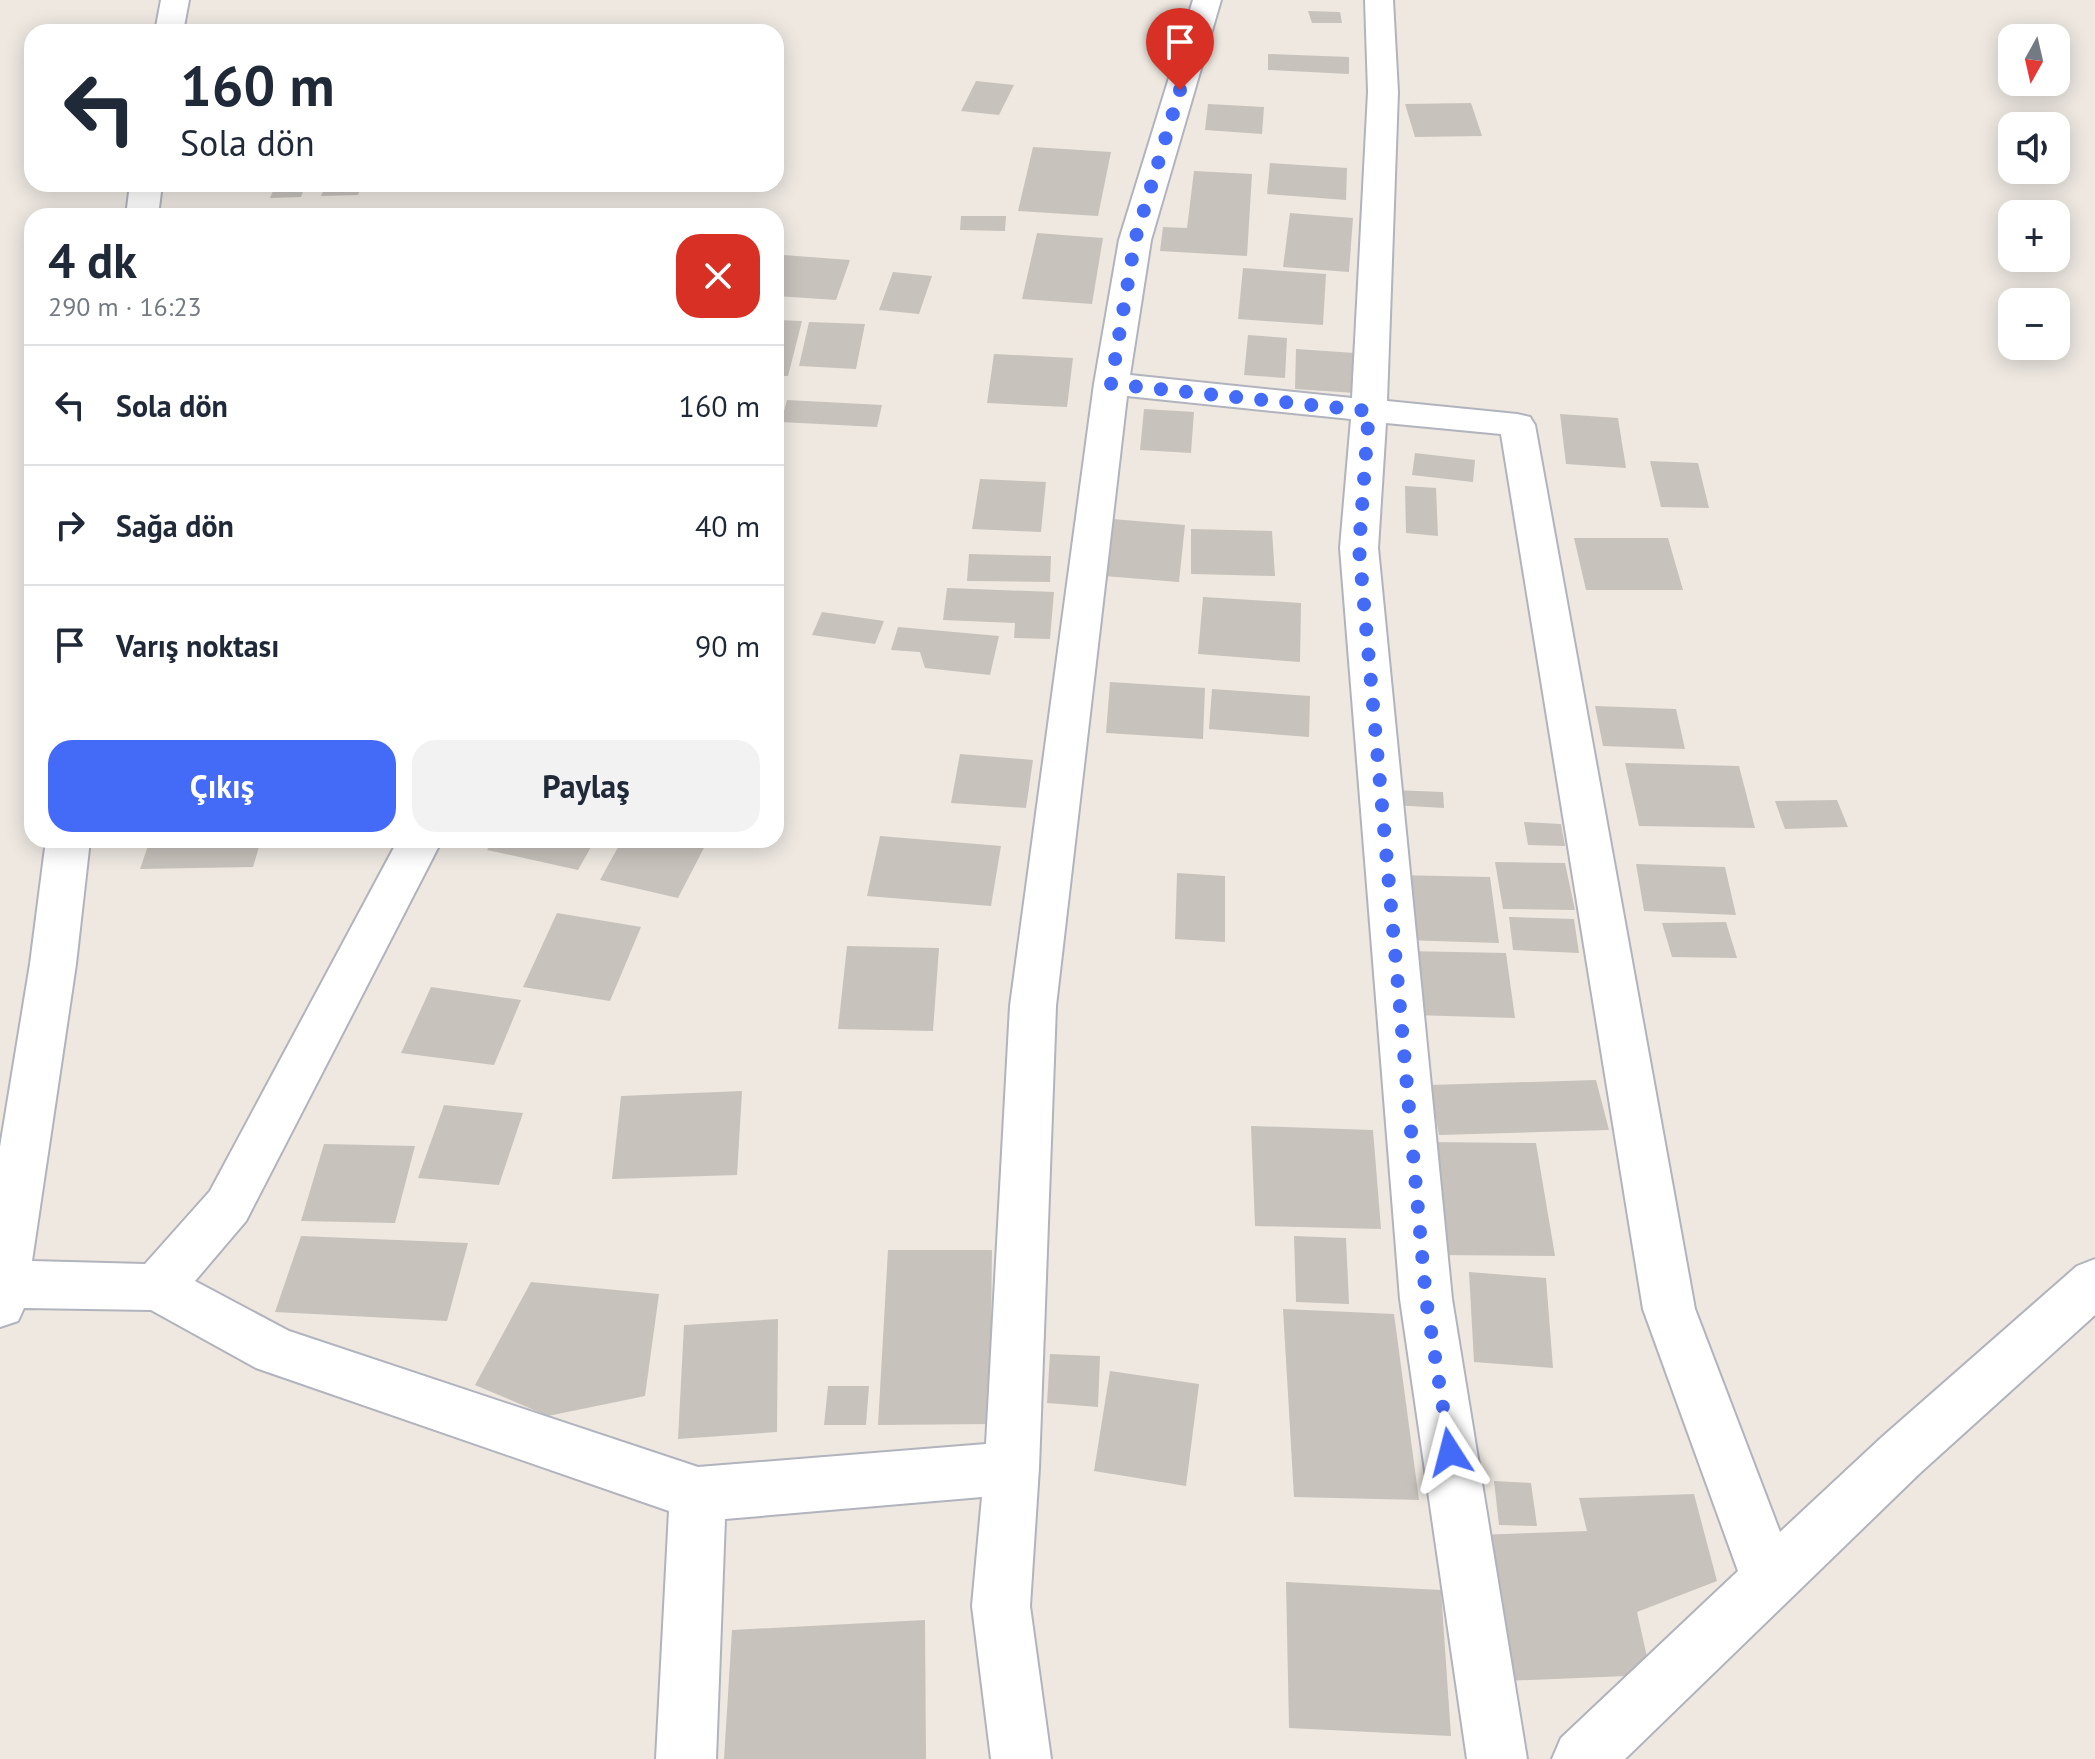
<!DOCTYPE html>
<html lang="tr">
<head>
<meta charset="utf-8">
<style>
	body { margin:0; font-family:"PT Sans",sans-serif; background:#f2f2f3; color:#1f2937; height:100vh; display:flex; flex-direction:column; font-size:30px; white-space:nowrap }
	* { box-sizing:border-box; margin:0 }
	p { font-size:26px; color:#747a83 }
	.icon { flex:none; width:44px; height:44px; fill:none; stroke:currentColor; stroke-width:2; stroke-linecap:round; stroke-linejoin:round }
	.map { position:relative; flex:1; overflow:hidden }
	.sheet { position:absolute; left:24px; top:208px; width:760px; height:640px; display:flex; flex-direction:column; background:#fff; border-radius:24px; box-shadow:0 4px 20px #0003 }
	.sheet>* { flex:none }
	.banner { position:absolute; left:24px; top:24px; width:760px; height:168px; border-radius:24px; box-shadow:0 4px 20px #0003; background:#fff; color:#1f2937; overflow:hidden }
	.needle { width:52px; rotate:188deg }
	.controls { position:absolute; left:1998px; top:24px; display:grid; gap:16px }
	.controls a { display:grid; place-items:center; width:72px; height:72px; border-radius:16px; background:#fff; box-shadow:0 4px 20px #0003; font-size:40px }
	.pin { position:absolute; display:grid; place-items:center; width:68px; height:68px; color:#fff; margin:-82px -34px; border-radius:50% 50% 50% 0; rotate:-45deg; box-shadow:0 0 8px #0007 }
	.pin .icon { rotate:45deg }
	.me { position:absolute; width:88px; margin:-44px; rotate:351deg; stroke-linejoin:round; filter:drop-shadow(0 0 6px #0008) }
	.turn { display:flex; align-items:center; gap:28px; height:168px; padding:0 24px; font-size:36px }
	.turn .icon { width:104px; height:104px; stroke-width:2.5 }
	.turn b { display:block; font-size:56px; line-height:68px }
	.round { display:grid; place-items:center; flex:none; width:84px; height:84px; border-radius:24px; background:#f2f2f3 }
	.headline { display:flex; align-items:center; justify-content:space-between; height:136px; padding:0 24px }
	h1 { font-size:48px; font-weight:800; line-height:60px }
	.cta { display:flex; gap:16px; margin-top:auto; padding:16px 24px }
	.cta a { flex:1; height:92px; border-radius:24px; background:#446af8; color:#fff; font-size:32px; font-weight:800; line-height:92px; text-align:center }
	.cta a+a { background:#f2f2f3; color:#1f2937 }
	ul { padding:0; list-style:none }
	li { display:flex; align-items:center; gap:24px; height:120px; padding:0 24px; border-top:2px solid #e0e1e3 }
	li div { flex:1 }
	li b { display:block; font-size:30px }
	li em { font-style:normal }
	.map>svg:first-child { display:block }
</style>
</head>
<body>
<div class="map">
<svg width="2095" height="1759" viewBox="0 0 2095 1759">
	<rect width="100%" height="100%" fill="#eee8e1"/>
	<g fill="#c7c2bc">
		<path d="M 1308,11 L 1340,12 L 1342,23 L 1312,23 Z"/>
		<path d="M 1268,54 L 1349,57 L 1349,74 L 1268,70 Z"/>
		<path d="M 976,81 L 1014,85 L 999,115 L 961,111 Z"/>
		<path d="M 1471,103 L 1482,136 L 1415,137 L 1405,104 Z"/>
		<path d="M 1208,104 L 1264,107 L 1262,134 L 1205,130 Z"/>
		<path d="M 1033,147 L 1111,152 L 1098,216 L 1018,211 Z"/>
		<path d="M 1270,163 L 1347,168 L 1346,200 L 1267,194 Z"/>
		<path d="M 1194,171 L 1252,174 L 1247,256 L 1160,251 L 1163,227 L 1187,228 Z"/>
		<path d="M 276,184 L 306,184 L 301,197 L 270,198 Z"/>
		<path d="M 326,184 L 362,184 L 358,195 L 321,196 Z"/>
		<path d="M 375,184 L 409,184 L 407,190 L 373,191 Z"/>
		<path d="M 419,184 L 453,184 L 451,189 L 417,189 Z"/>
		<path d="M 1290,213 L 1353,218 L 1349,272 L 1283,267 Z"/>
		<path d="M 961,216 L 1006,216 L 1005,231 L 960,230 Z"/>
		<path d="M 1037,233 L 1103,238 L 1092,304 L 1022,299 Z"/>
		<path d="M 783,255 L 850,260 L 836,300 L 776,296 L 776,271 Z"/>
		<path d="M 1243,268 L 1326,274 L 1323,325 L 1238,319 Z"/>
		<path d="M 893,272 L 932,276 L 919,314 L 879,310 Z"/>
		<path d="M 776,320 L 802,321 L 788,376 L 776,376 Z"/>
		<path d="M 809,322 L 865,324 L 856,369 L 799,366 Z"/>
		<path d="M 1248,335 L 1287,338 L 1285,378 L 1244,375 Z"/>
		<path d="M 1296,349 L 1355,353 L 1355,393 L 1295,389 Z"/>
		<path d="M 994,354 L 1073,358 L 1067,407 L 987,403 Z"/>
		<path d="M 787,400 L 882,405 L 877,427 L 781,422 Z"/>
		<path d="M 1144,409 L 1194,412 L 1191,453 L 1140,450 Z"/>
		<path d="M 1560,414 L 1618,418 L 1626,468 L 1566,464 Z"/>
		<path d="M 1415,453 L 1475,460 L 1473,482 L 1412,475 Z"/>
		<path d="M 1650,461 L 1698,463 L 1709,508 L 1661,507 Z"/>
		<path d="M 980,479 L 1046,482 L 1041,532 L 972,529 Z"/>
		<path d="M 1405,486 L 1436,488 L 1438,536 L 1406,533 Z"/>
		<path d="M 1112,519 L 1185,525 L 1179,582 L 1104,576 Z"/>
		<path d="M 1191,529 L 1272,531 L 1275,576 L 1191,574 Z"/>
		<path d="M 1574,538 L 1668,538 L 1683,590 L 1586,590 Z"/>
		<path d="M 969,554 L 1051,556 L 1050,582 L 967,581 Z"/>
		<path d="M 947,588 L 1054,592 L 1050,639 L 1014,638 L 1015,623 L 943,620 Z"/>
		<path d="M 1203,597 L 1301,603 L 1300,662 L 1198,654 Z"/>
		<path d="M 822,612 L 884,621 L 875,644 L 812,635 Z"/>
		<path d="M 898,627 L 999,636 L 990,675 L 925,668 L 920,652 L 891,650 Z"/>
		<path d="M 1110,682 L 1205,688 L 1203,739 L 1106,733 Z"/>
		<path d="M 1212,689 L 1310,696 L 1309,737 L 1209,729 Z"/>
		<path d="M 1595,706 L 1676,709 L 1685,749 L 1603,746 Z"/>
		<path d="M 960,754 L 1033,760 L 1026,808 L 951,803 Z"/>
		<path d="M 1625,763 L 1739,766 L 1755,828 L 1639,826 Z"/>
		<path d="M 1392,790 L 1443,792 L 1444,808 L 1392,805 Z"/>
		<path d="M 1837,800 L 1848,827 L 1785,829 L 1775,801 Z"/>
		<path d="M 1524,822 L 1561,824 L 1565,846 L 1528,845 Z"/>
		<path d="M 880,836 L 1001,846 L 991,906 L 867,896 Z"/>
		<path d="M 150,840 L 261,840 L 253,867 L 140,869 Z"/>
		<path d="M 494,840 L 595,840 L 578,870 L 487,850 Z"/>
		<path d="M 622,840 L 708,840 L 678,898 L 600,880 Z"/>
		<path d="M 1495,862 L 1565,863 L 1575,910 L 1503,909 Z"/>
		<path d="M 1636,864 L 1725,867 L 1736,915 L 1644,911 Z"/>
		<path d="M 1177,873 L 1225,876 L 1225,942 L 1175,939 Z"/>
		<path d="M 1396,875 L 1490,877 L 1499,943 L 1402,940 Z"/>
		<path d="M 557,913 L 641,927 L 610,1001 L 523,987 Z"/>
		<path d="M 1509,917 L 1574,919 L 1579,953 L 1513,950 Z"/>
		<path d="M 1726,922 L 1737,958 L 1672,957 L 1662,923 Z"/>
		<path d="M 847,946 L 939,948 L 933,1031 L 838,1029 Z"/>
		<path d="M 1405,951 L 1506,953 L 1515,1018 L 1412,1015 Z"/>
		<path d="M 431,987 L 521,1000 L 494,1065 L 401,1053 Z"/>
		<path d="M 1596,1080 L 1609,1130 L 1439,1135 L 1430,1085 Z"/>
		<path d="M 742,1091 L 737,1175 L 612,1179 L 621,1096 Z"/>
		<path d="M 444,1105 L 523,1113 L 499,1185 L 418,1178 Z"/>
		<path d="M 1251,1126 L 1373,1130 L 1381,1229 L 1255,1226 Z"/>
		<path d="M 1426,1142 L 1536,1143 L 1555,1256 L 1441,1255 Z"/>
		<path d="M 324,1144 L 415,1146 L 395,1223 L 301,1221 Z"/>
		<path d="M 301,1236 L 468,1243 L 447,1321 L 275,1312 Z"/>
		<path d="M 1294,1236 L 1346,1238 L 1349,1304 L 1296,1302 Z"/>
		<path d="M 888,1250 L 992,1250 L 990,1424 L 878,1425 Z"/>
		<path d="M 1469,1272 L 1546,1278 L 1553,1368 L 1474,1362 Z"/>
		<path d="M 531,1282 L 659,1294 L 645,1396 L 548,1416 L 475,1385 Z"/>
		<path d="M 1283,1309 L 1394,1314 L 1419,1500 L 1294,1497 Z"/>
		<path d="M 778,1319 L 777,1432 L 678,1439 L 684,1325 Z"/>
		<path d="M 1050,1354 L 1100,1356 L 1098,1407 L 1047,1403 Z"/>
		<path d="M 1110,1371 L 1199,1384 L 1186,1486 L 1094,1471 Z"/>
		<path d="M 828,1386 L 869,1386 L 866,1425 L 824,1425 Z"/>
		<path d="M 1494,1481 L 1531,1483 L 1537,1526 L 1499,1525 Z"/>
		<path d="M 1694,1494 L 1717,1581 L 1637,1612 L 1651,1675 L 1503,1681 L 1476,1535 L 1587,1531 L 1579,1498 Z"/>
		<path d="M 1286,1582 L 1441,1590 L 1451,1736 L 1289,1728 Z"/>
		<path d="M 925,1620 L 926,1759 L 724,1759 L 732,1630 Z"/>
	</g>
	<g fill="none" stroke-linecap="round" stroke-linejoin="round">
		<defs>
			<g id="minor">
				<path d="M 161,0 L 189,0 L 183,32 L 155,32 Z"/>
				<path d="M 1193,0 L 1221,0 L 1151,240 L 1130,375 L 1352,398 L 1368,92 L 1365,0 L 1393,0 L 1398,92 L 1387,401 L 1517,414 L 1530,417 L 1535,425 L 1695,1309 L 1780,1532 L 1882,1437 L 2077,1266 L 2095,1259 L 2095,1315 L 1920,1473 L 1625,1759 L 1552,1759 L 1561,1738 L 1738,1571 L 1643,1309 L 1501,434 L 1386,423 L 1378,548 L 1452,1299 L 1527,1759 L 1467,1759 L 1400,1299 L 1340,548 L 1351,419 L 1127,396 L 1056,1006 L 1039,1468 L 1030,1606 L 1051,1759 L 991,1759 L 972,1606 L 982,1497 L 725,1519 L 716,1759 L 656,1759 L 669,1511 L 256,1368 L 151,1310 L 24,1308 L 18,1321 L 0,1327 L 0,1147 L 30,964 L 46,840 L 90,840 L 76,964 L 32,1261 L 145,1264 L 210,1191 L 398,840 L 442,840 L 246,1221 L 195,1281 L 289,1331 L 698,1467 L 986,1444 L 1010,1006 L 1094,384 L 1119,240 Z"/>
				<path d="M 130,184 L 162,184 L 158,216 L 126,216 Z"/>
			</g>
		</defs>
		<use href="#minor" stroke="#b1b3bd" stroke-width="4"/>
		<use href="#minor" fill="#fff" fill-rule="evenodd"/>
	</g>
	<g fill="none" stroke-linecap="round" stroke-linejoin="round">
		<path stroke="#446af8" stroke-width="14" stroke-dasharray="0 25.2" d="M 1180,90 L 1135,240 L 1111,384 L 1369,411 L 1359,548 L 1426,1299 L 1450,1452"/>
	</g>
</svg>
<div class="controls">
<a><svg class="needle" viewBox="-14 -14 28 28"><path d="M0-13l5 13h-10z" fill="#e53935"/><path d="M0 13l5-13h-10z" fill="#747a83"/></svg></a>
<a><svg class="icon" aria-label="sound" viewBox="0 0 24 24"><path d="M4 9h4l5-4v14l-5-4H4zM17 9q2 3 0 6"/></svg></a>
<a>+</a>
<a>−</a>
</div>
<div class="pin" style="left:1180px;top:90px;background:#d93025"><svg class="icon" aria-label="arrive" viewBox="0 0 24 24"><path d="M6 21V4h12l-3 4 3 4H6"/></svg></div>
<svg class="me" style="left:1450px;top:1452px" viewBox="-20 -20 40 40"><path d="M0-17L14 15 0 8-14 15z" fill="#446af8" stroke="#fff" stroke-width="4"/></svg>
<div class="banner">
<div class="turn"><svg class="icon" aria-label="left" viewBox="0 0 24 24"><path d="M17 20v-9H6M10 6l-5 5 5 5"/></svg><div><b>160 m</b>Sola dön</div></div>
</div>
<section class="sheet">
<div class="headline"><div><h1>4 dk</h1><p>290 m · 16:23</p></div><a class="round" style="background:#d93025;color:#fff"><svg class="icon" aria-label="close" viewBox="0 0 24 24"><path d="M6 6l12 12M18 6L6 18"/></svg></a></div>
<ul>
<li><svg class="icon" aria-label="left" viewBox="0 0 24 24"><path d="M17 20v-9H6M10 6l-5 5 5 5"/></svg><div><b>Sola dön</b></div><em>160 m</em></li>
<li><svg class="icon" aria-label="right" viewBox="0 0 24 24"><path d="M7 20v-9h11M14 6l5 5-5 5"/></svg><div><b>Sağa dön</b></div><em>40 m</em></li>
<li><svg class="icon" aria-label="arrive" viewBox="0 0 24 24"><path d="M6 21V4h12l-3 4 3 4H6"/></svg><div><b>Varış noktası</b></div><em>90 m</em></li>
</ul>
<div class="cta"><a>Çıkış</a><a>Paylaş</a></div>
</section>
</div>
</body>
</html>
